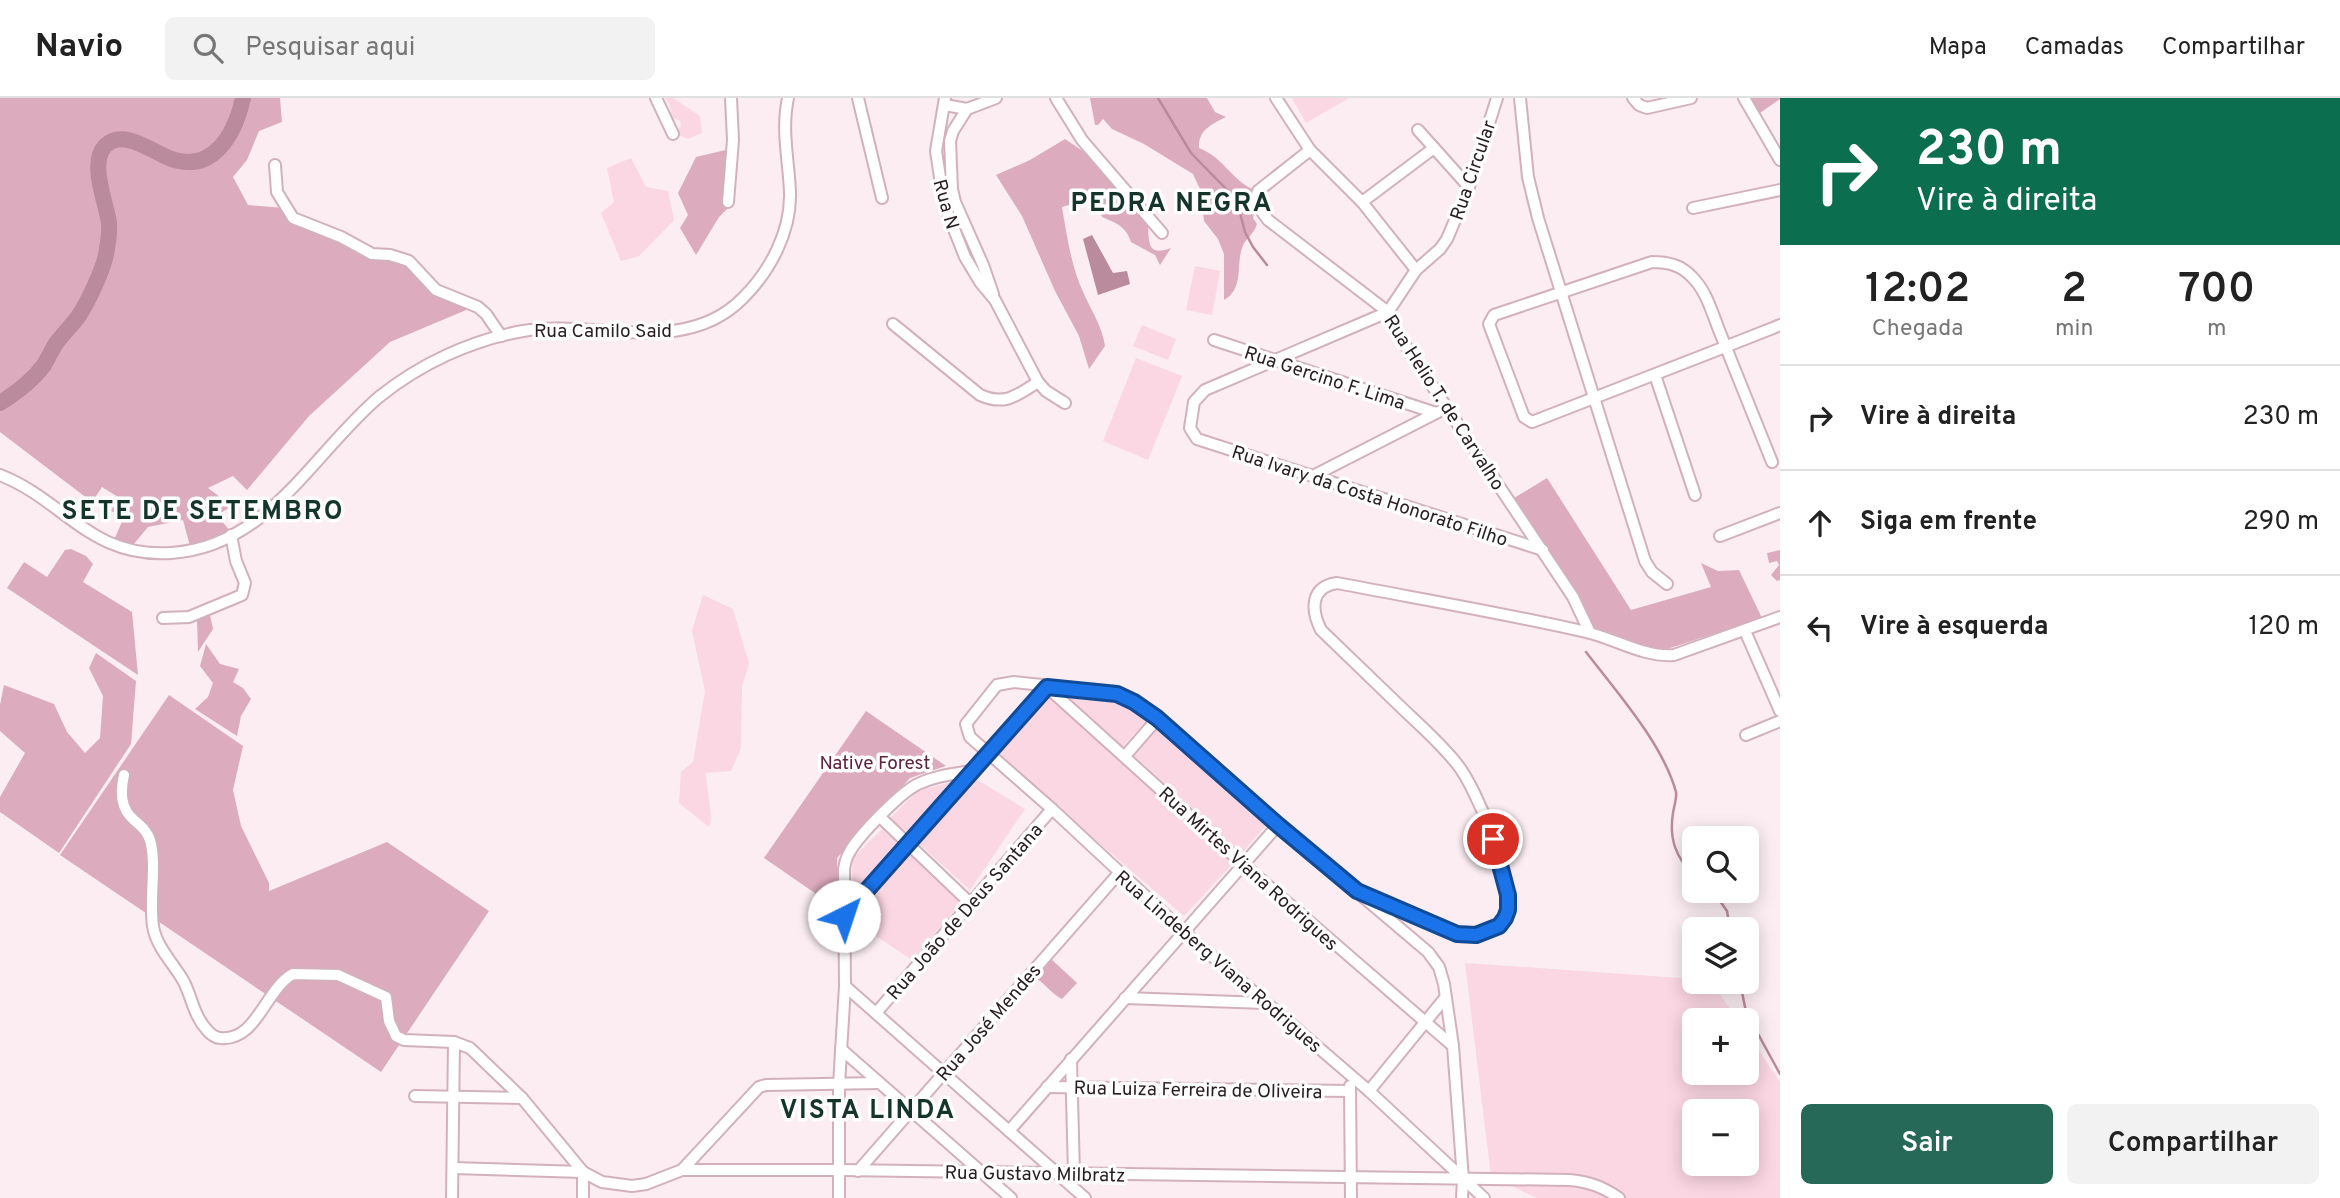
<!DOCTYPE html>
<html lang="pt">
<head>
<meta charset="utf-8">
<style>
	body { margin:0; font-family:Overpass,sans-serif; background:#f2f2f2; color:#222; height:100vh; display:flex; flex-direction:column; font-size:26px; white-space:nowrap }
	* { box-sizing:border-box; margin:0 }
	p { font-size:23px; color:#767676 }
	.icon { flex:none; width:38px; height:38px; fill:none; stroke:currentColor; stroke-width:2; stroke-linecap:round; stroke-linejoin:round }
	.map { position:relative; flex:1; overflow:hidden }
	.sheet { display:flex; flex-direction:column; background:#fff; width:560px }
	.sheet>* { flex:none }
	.hud { background:#0b6e4f; color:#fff; overflow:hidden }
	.buttons { position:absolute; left:1682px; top:728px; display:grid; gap:14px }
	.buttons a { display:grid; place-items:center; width:77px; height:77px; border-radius:10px; background:#fff; box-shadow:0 4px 18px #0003; font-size:35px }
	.pin { position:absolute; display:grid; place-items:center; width:60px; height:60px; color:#fff; margin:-30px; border:4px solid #fff; border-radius:50%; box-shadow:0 2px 7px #0007 }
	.me { position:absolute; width:77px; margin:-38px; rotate:41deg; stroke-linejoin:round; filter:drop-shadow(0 0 5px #0008) }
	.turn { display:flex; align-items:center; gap:24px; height:147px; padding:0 21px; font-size:32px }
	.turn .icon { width:91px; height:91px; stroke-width:2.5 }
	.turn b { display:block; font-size:49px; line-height:60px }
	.eta { display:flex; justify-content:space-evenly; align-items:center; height:119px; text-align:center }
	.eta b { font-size:42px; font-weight:600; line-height:49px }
	.primary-button { display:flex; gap:14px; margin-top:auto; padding:14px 21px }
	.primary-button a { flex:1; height:80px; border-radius:10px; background:#276959; color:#fff; font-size:28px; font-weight:600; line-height:80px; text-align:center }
	.primary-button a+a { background:#f2f2f2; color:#222 }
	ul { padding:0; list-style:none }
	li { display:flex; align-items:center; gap:21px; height:105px; padding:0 21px; border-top:2px solid #e0e0e0 }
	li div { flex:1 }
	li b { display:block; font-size:26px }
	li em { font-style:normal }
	header { display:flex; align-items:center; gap:42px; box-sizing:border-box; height:98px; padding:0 35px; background:#fff; border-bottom:2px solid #e0e0e0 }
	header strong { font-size:33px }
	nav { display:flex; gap:38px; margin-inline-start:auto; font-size:24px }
	.search { width:490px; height:63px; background:#f2f2f2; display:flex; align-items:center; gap:18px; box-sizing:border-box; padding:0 24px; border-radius:10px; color:#767676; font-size:26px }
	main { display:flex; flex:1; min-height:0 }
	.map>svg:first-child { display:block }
</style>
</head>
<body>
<header>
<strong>Navio</strong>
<div class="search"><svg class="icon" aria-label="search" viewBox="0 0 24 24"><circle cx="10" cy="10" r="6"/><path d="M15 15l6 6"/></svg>Pesquisar aqui</div>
<nav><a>Mapa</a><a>Camadas</a><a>Compartilhar</a></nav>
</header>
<main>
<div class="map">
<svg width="1780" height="1100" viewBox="0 0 1780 1100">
	<rect width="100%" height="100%" fill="#fbedf2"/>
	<g fill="#fbd6e3" fill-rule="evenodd">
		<path d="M 665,0 L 673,0 L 700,18 L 702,35 L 688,41 L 681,38 L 677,33 L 681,28 L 680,23 L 668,17 L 671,13 L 668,4 Z"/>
		<path d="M 1292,0 L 1349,0 L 1306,25 Z"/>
		<path d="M 631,60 L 646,89 L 668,93 L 674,122 L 639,158 L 621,163 L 601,115 L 614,104 L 607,70 Z"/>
		<path d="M 1195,168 L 1220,173 L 1212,217 L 1186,212 Z"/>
		<path d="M 1142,227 L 1176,241 L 1168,262 L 1133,248 Z"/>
		<path d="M 1136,260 L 1182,278 L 1148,362 L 1103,343 Z"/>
		<path d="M 703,497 L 733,511 L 749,566 L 742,588 L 741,650 L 731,673 L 706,675 C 706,690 714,717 709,729 L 679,705 L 681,674 L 693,664 L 705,593 L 692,533 Z"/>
		<path d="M 1054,595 L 1235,763 L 1184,818 L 994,655 L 1046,598 L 1049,600 Z"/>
		<path d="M 1064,598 L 1121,603 L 1147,622 L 1122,649 Z"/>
		<path d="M 1158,629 L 1267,726 L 1242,755 L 1133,657 Z"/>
		<path d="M 973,679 L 1025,711 L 970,792 L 916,743 Z"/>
		<path d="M 956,683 L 909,736 L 890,720 L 917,693 Z"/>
		<path d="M 882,731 L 898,746 L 853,797 L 852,761 Z"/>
		<path d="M 907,753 L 963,802 L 912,862 L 849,820 Z"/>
		<path d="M 1465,865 L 1694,881 L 1694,884 L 1711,884 L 1738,922 L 1694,922 L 1694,975 L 1746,975 L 1747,935 L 1780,984 L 1780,1100 L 1537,1100 L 1491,1078 ZM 1694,1013 L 1746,1013 L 1746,1066 L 1694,1066 Z"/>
	</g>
	<g fill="#ddabbe">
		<path d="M 0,0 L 280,0 L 282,24 L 259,33 L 247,62 L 233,79 L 248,107 L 284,110 L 291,122 L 301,130 L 401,162 L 471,210 L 390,244 L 309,318 L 247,392 L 233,378 L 208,390 L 232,408 L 217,417 L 230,433 L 211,444 L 190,448 L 183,422 L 148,429 L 133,447 L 114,442 L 124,419 L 111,413 L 118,399 L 102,389 L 92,404 L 0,334 Z"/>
		<path d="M 1090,0 L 1207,0 L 1215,14 L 1226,19 C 1212,26 1198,32 1199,50 C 1224,60 1230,80 1252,91 L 1249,99 L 1255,112 L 1253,120 L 1257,126 C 1254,137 1245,140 1242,150 C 1236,167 1244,191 1224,202 L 1224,156 L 1218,141 L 1204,123 L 1200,91 L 1193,76 L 1144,46 L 1112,31 L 1103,21 L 1098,27 L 1095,27 Z"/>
		<path d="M 1747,0 L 1780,0 L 1780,1 L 1757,17 Z"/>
		<path d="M 1065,41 L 1090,58 L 1148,126 C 1149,144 1147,159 1171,150 L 1160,167 L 1155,157 L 1131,144 C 1126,128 1116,125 1102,119 L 1096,99 L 1062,109 C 1067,138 1071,169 1084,196 C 1092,214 1102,228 1105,248 L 1089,271 L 1079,238 L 1055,193 L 1022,118 L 996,77 L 1030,62 Z"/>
		<path d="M 730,51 L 725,106 L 728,110 L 719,119 L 696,157 L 680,130 L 688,117 L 678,95 L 696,59 Z"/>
		<path d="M 1547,380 L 1631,512 L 1711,489 L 1701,465 L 1718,473 L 1739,472 L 1762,520 L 1661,553 L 1641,548 L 1625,540 L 1593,532 L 1574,490 L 1514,400 Z"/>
		<path d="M 71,451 L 86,458 L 93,466 L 83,484 L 132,514 L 138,577 L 7,490 L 24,464 L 47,479 L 65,452 Z"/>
		<path d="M 1780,452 L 1780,482 L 1777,483 L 1771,477 L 1779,467 L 1777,463 L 1769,465 L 1767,455 Z"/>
		<path d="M 210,517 L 213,531 L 198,554 L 197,522 L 201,518 Z"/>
		<path d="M 206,546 L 220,566 L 239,571 L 233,584 L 243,590 L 251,601 L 241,618 L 237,638 L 195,611 L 208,599 L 213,585 L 200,568 Z"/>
		<path d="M 96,555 L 136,583 L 131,646 L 59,755 L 0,714 L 0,699 L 25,655 L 0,633 L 0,607 L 4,587 L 54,606 L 67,634 L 85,655 L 100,640 L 103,598 L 89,570 Z"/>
		<path d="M 169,597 L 243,648 L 233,692 L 241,728 L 269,785 L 269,793 L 387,744 L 489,813 L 381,974 L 60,757 Z"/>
		<path d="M 866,613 L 946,668 L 910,680 L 837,760 L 838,811 L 764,760 Z"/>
		<path d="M 1050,860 L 1077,885 L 1062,901 C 1051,896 1044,883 1033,879 Z"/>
	</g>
	<path fill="#ba8a9d" d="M 1092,137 L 1113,175 L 1127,173 L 1130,186 L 1098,197 L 1083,141 Z"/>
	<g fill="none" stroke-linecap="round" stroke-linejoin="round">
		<g stroke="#ba8a9d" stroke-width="2.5">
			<path d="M 1158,0 L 1191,55 L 1232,97 L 1240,115 L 1245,134 L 1253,149 L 1267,167"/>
			<path d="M 1586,554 C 1616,593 1663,646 1676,694 C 1677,700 1674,708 1673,715 C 1669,740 1675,759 1694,777"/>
			<path d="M 1713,793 L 1727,813 L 1730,831"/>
			<path d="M 1740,884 L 1746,914 L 1780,976"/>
		</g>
		<path stroke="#ba8a9d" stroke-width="16" d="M 0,305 C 16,295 33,282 44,267 C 49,259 52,251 57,244 C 64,235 71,228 78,219 C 88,204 105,169 107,151 C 108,143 110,133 109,125 C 106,104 89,65 105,48 C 123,30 151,53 169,60 C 213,77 235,36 243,0"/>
		<defs>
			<g id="minor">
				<path d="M 656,0 L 673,36"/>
				<path d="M 858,0 L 882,100"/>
				<path d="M 945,0 L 936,53 L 944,106 L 965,159 L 980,184 L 995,202 L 1038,284 L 1046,293 L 1065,305"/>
				<path d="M 1056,0 L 1082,42 L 1162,135"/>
				<path d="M 1276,0 L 1310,52 L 1362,104 L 1416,172"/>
				<path d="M 1497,0 L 1469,89 L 1447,141 L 1440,151 L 1416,172 L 1388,214 L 1205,292 L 1194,304 L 1190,330 L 1197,341 L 1543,452"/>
				<path d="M 1520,0 L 1528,79 L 1538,120 L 1645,463 L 1652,474 L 1667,486"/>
				<path d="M 1633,0 L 1639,7 L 1647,10 L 1691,0"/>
				<path d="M 1744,0 L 1780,62"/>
				<path d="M 945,7 L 967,11 L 996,0"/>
				<path d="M 967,11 L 953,33 L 950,43 L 952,91 L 955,104 L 983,167 L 993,196"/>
				<path d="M 1418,32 L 1469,89"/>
				<path d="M 1310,52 L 1258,93 L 1255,104 L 1268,122 L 1388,214 L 1403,244 L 1573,499 L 1590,535"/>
				<path d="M 275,67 L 277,94 L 293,120 L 341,139 L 372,156 L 390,157 L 409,163 L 436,192 L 478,209 L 486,216 L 501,238"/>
				<path d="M 728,104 L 733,42 L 731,0"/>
				<path d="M 1362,104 L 1434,50"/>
				<path d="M 1693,110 L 1780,92"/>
				<path d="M 893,226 L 980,297 C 1005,308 1016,298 1038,284"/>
				<path d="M 1214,242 L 1436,315"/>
				<path d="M 1655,277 L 1695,397"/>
				<path d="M 1772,364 C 1755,322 1738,280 1721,237 C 1713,218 1707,193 1692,179 C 1681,167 1668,164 1652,164 L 1494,217 L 1489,226 L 1524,319 L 1532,324 L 1707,256 L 1773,230 L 1780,227"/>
				<path d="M 0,377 C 64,402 90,460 171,455 C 268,449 313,355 379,299 C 420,266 471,242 523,233 C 595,221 684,260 743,200 C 770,173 791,134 790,95 C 789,63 781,33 788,0"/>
				<path d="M 1313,378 L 1438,314"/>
				<path d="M 1720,438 L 1780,415"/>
				<path d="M 163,520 L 189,519 L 242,497 L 245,485 L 236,463 L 231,437"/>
				<path d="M 1745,533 L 1780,613"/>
				<path d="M 1047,589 L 1243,766 L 1453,948"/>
				<path d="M 1746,637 L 1780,623"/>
				<path d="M 1125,658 L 1158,620"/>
				<path d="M 124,677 C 121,690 120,707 130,718 C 138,727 146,730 150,742 C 157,766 149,802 153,828 C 156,849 174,866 184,884 C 192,900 194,918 207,932 C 210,936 216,940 220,940 C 257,944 265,891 293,876 L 338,877 L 386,899 L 389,923 L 396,938 L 404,942 L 454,944 L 470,950 L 522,1000 L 583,1074 L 583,1100"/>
				<path d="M 880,719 L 970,805"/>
				<path d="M 1366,797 C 1392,808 1449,839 1475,837 C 1488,836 1504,828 1508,814 C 1515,784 1477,691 1457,666 C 1442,647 1423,630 1405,613 C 1377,586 1349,559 1321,532 C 1311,512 1310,489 1337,485 C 1420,501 1504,515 1586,534 C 1616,541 1643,559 1674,557 L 1780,519"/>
				<path d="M 844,818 L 1047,589"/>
				<path d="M 845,888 L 1085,1100"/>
				<path d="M 1125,900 L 1265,905"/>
				<path d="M 876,915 L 1052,711"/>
				<path d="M 841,951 L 1011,1100"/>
				<path d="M 1071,961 L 1074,1076"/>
				<path d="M 1350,988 L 1351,1100"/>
				<path d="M 1047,989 L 1350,993"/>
				<path d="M 1369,993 L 1445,900"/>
				<path d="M 415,998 L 522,1000"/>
				<path d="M 1009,1033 L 1278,727"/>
				<path d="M 453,1070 L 583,1074 L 602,1084 L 632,1088 L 646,1086 L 682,1072 L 840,1072 L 1570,1082 C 1590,1084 1603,1089 1619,1100"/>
				<path d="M 682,1072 L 759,989 L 766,987 L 879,985"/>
				<path d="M 858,1073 L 1119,775"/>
				<path d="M 452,1100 L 454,944"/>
				<path d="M 839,1100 L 839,987 L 845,888 L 844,771 C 845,765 846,760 849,755 C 858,738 901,694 918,686 C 935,678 953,676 971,673"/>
				<path d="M 1462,1100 L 1463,1081 L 1453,948 L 1444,886 L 1439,869 L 1428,854 L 1278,727 L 1158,620 L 1134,604 L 1117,596 L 1090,592 L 1014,584 L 997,587 L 966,626 L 970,639 L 1052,711 L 1184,834 L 1369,993 L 1484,1100"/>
			</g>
		</defs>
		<use href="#minor" stroke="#d2b1bd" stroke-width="14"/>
		<use href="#minor" stroke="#fff" stroke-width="10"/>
	</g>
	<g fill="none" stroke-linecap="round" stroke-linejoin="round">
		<defs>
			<path id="route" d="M 844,818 L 1047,589 L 1117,596 L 1134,604 L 1157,620 L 1278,727 L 1357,793 L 1457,836 L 1476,837 L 1499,828 L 1505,820 L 1508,812 L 1508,797 L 1493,741"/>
		</defs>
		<use href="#route" stroke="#114b97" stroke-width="18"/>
		<use href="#route" stroke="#1a73e8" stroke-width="12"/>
	</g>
	<g text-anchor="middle" stroke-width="7" stroke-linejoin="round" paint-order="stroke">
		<g font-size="19" fill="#291d21" stroke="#fefefe">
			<text transform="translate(1472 72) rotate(-71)" y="7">Rua Circular</text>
			<text transform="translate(947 106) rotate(74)" y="7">Rua N</text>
			<text x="603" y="239">Rua Camilo Said</text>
			<text transform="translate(1325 279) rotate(18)" y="7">Rua Gercino F. Lima</text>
			<text transform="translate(1445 304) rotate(57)" y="7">Rua Helio T. de Carvalho</text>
			<text transform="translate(1370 397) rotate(18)" y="7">Rua Ivary da Costa Honorato Filho</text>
			<text transform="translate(1249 770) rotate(42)" y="7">Rua Mirtes Viana Rodrigues</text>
			<text transform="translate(964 813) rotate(-49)" y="7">Rua João de Deus Santana</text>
			<text transform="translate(1219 863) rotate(41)" y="7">Rua Lindeberg Viana Rodrigues</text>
			<text transform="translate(988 924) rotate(-49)" y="7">Rua José Mendes</text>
			<text transform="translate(1198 991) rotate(1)" y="7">Rua Luiza Ferreira de Oliveira</text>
			<text transform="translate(1035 1075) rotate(1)" y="7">Rua Gustavo Milbratz</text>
		</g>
		<g font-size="19" fill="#5f223f" stroke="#fefefe">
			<text x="875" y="671">Native Forest</text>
		</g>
		<g font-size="26" font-weight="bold" letter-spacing="2" fill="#15342c" stroke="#fefefe">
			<text x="1172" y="113">PEDRA NEGRA</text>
			<text x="203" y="421">SETE DE SETEMBRO</text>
			<text x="868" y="1020">VISTA LINDA</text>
		</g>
	</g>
</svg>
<div class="buttons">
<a><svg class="icon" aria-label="search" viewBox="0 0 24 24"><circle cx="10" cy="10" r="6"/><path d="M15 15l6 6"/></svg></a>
<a><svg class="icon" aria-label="layers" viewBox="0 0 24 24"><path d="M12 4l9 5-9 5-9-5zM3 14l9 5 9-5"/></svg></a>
<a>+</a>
<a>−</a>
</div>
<div class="pin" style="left:1493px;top:741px;background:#d93025"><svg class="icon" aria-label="arrive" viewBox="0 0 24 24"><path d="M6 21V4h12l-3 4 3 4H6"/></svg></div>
<svg class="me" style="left:844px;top:818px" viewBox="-20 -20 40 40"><circle r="19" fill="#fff"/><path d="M0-13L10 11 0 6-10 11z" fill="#1a73e8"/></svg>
</div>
<section class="sheet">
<div class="hud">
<div class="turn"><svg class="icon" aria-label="right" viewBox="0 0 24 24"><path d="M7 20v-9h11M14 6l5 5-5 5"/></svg><div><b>230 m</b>Vire à direita</div></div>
</div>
<div class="eta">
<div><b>12:02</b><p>Chegada</p></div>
<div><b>2</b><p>min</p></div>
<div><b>700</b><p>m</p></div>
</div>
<ul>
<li><svg class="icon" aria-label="right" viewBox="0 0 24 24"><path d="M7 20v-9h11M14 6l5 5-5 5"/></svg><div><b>Vire à direita</b></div><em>230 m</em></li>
<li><svg class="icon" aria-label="ahead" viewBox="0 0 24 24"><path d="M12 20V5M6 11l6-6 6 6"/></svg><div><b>Siga em frente</b></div><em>290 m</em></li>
<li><svg class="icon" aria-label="left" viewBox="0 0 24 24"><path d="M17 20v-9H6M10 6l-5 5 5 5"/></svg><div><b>Vire à esquerda</b></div><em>120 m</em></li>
</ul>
<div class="primary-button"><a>Sair</a><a>Compartilhar</a></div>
</section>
</main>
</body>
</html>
